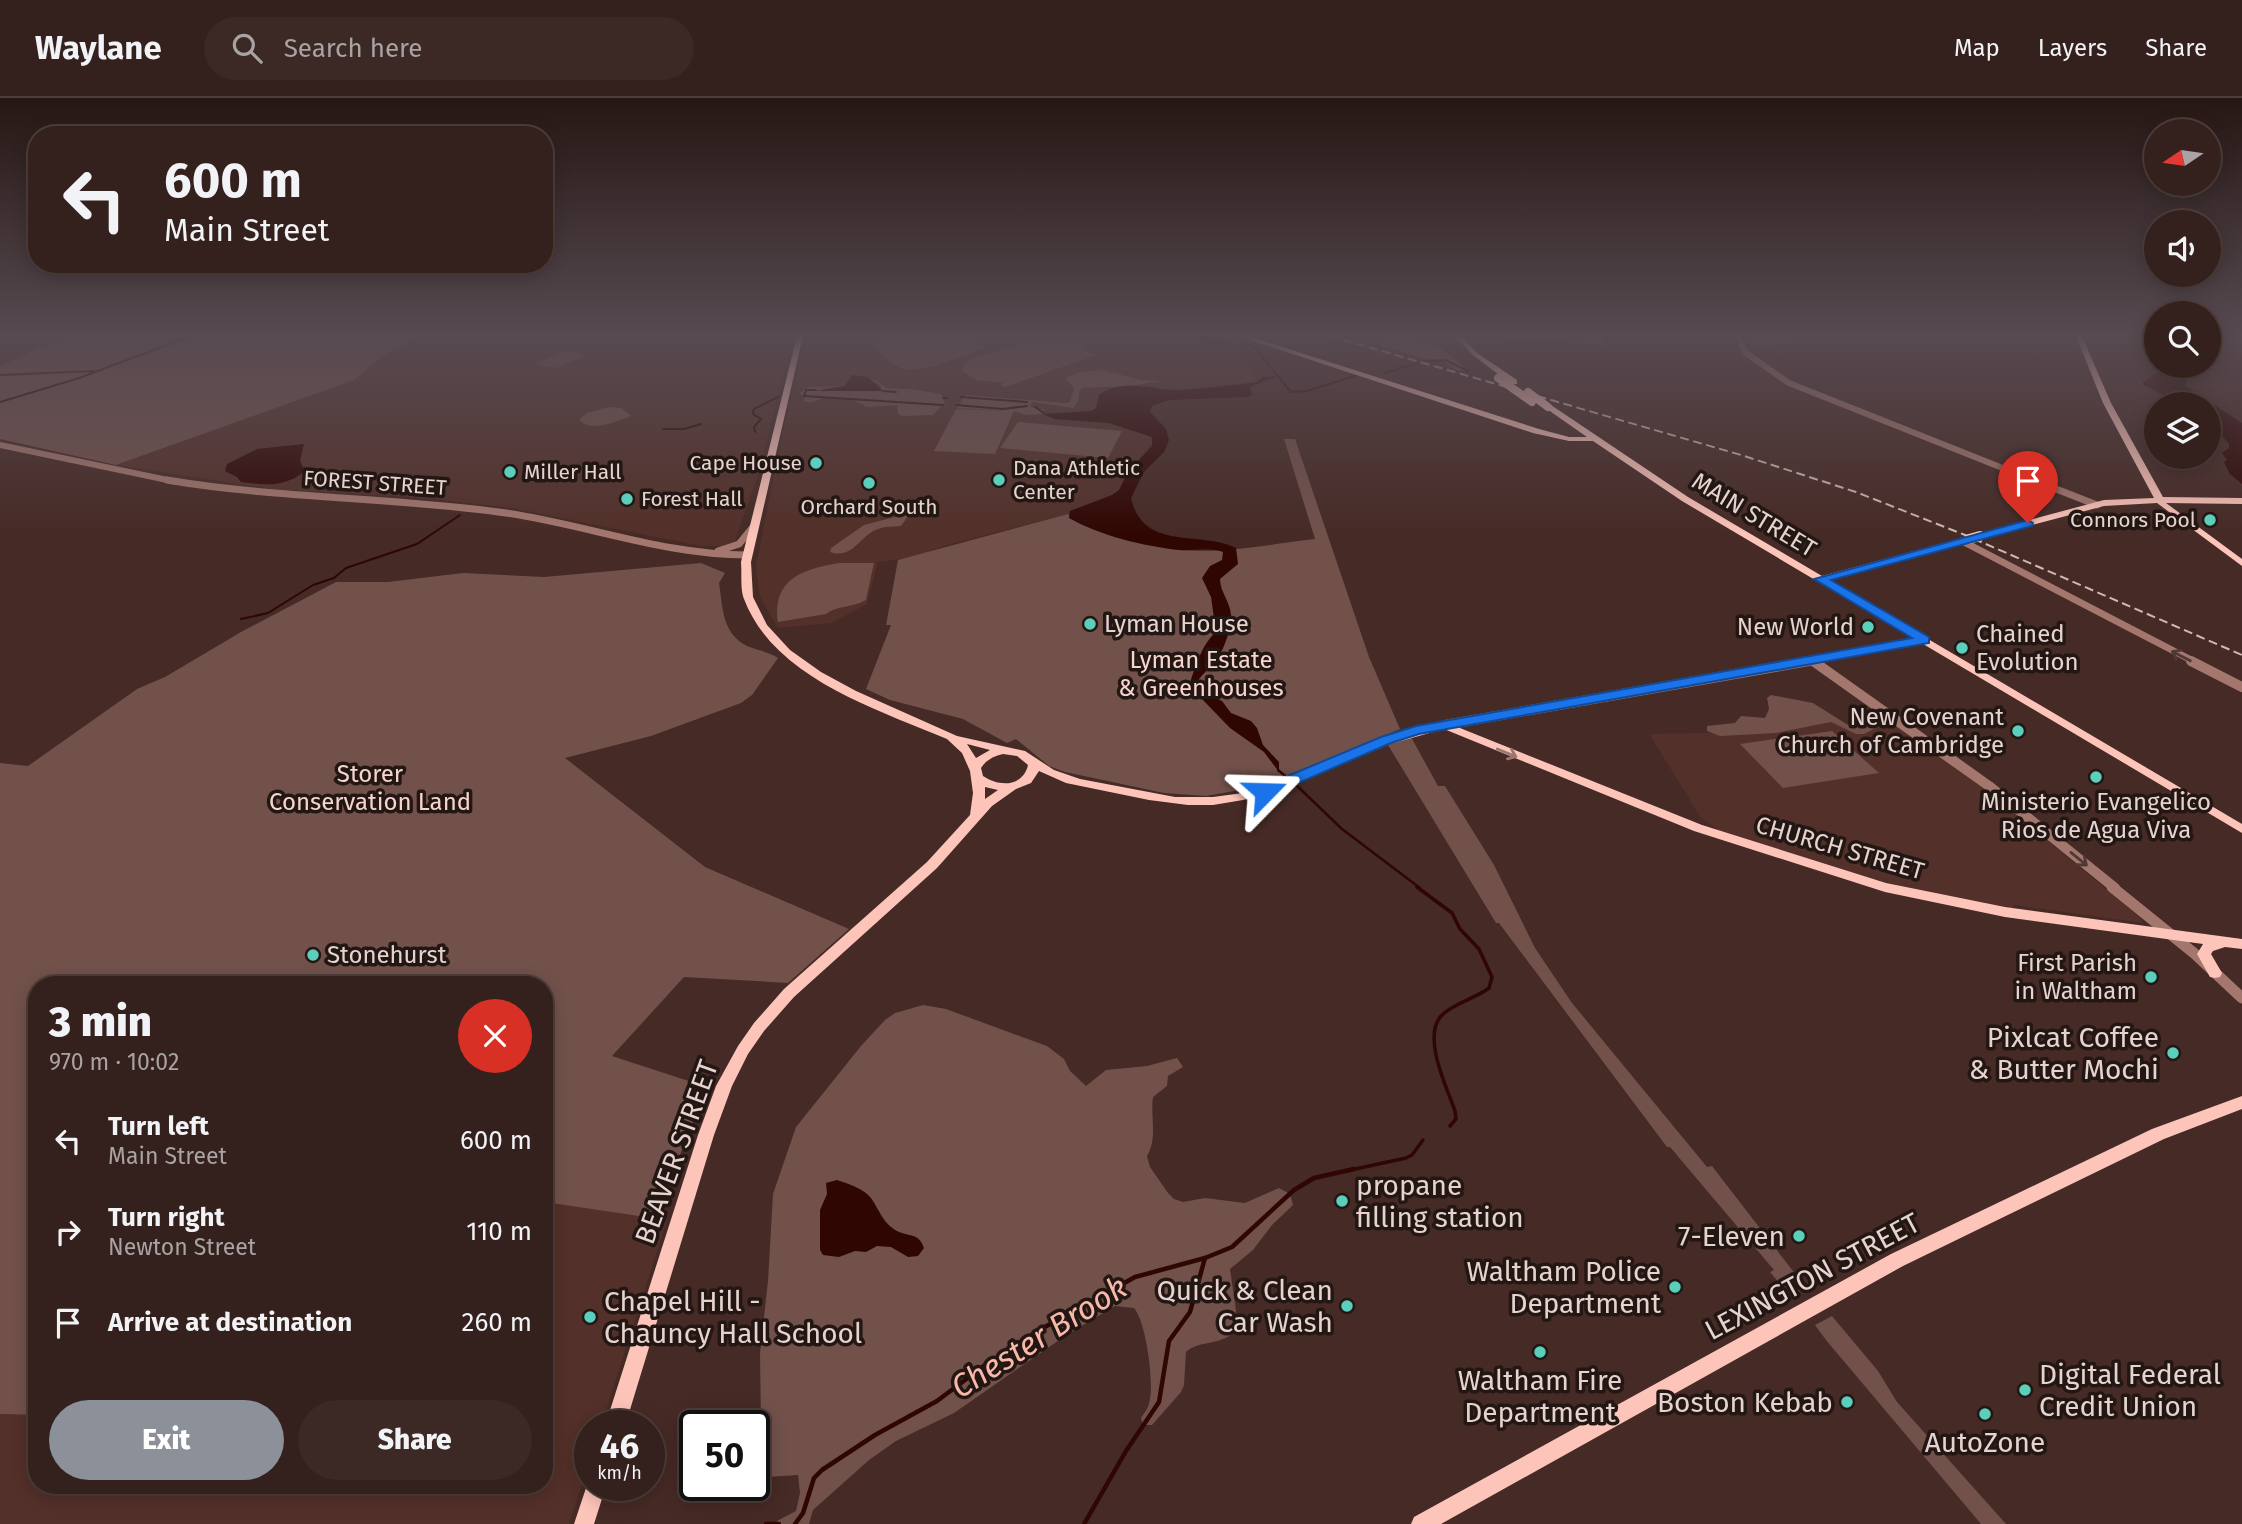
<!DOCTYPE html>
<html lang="en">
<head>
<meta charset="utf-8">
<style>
	body { margin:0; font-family:"Fira Sans",sans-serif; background:#3c2825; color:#f1f3f6; height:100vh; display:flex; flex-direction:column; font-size:26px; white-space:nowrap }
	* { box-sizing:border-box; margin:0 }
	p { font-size:23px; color:#a9a3a3 }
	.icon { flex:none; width:38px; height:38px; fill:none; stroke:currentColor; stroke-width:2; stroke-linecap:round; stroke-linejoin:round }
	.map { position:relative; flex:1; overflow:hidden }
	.details { position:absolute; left:28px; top:878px; width:525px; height:518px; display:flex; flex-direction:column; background:#34201c; border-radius:28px; box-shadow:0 4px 18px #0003,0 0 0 2px #4e3e3b }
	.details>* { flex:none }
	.guide { position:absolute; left:28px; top:28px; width:525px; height:147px; border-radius:28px; box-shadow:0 4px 18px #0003,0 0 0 2px #4e3e3b; background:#34201c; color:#f1f3f6; overflow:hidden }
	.needle { width:46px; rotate:257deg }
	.fabs { position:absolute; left:2144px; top:21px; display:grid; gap:14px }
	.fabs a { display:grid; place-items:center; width:77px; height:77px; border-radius:50%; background:#34201c; box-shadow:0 4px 18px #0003,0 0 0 2px #4e3e3b; font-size:35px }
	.speed { position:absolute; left:574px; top:1312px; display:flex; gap:14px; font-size:35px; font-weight:700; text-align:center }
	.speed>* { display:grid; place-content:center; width:91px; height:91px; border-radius:50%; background:#34201c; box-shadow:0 4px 18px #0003,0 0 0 2px #4e3e3b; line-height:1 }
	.speed small { font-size:18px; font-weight:400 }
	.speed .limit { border:4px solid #111; border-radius:10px; background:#fff; color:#111 }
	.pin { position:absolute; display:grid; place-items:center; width:60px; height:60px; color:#fff; margin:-72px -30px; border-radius:50% 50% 50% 0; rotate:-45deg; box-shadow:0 0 7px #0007 }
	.pin .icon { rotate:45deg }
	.me { position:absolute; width:77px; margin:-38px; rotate:68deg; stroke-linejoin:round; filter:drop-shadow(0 0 5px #0008) }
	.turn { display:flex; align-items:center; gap:24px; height:147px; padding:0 21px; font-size:32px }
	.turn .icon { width:91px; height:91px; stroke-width:2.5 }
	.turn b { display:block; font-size:49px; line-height:60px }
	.round { display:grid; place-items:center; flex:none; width:74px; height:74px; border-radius:37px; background:#3c2825 }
	.headline { display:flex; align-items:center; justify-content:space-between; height:119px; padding:0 21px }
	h1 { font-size:42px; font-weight:800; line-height:52px }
	.action { display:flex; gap:14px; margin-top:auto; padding:14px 21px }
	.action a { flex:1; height:80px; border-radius:42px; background:#8c9099; color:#fff; font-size:28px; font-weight:800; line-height:80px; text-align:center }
	.action a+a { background:#3c2825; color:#f1f3f6 }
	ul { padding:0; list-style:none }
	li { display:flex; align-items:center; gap:21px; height:91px; padding:0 21px }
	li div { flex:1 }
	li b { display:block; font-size:26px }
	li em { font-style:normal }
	header { display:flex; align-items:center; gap:42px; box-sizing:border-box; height:98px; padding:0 35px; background:#34201c; border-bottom:2px solid #4e3e3b }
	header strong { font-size:33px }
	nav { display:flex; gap:38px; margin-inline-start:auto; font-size:24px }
	.search { width:490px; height:63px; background:#3c2825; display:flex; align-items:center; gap:18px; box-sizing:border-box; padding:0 24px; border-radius:38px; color:#a9a3a3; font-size:26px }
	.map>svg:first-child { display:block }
</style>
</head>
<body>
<header>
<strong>Waylane</strong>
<div class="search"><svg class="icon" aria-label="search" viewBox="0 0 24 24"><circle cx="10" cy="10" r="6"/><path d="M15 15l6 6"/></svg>Search here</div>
<nav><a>Map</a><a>Layers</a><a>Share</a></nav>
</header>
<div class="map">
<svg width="2242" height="1426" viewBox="0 0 2242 1426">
	<rect width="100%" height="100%" fill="#462a25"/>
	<g fill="#533029">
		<path d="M 0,238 L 67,238 L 0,268 Z"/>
		<path d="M 420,238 L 793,238 L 757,380 L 735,443 L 721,448 L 701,448 L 512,410 L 425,400 L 271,391 L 116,367 L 354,282 L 381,259 Z"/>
		<path d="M 807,238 L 1197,238 L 1212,245 L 1228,246 L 1259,284 L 1180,292 L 1148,288 L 1124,290 L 1098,300 L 1096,311 L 1091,313 L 1074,316 L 1050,315 L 1054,321 L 1109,325 L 1147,337 L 1154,343 L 1128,374 L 1119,392 L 1112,397 L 1068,416 L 947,447 L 911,460 L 878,464 L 867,506 L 832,525 L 778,530 L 760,499 L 756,469 L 780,346 Z"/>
		<path d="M 1824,611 L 1849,630 L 1889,622 L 1989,694 L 2141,820 L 2143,825 L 2014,807 L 2012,810 L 1917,792 L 1866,779 L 1718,732 L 1701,720 L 1649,636 L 1743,634 Z"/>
		<path d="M 544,1104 L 667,1122 L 601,1328 L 590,1328 L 590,1362 L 569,1426 L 0,1426 L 0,1316 L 37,1317 L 37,1388 L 544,1388 Z"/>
	</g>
	<g fill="#72514b">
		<path d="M 67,238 L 420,238 L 381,259 L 354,282 L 116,367 L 0,341 L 0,268 Z"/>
		<path d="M 881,238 L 973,238 L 986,250 C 967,257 918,278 899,269 C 887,264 879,253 870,243 Z"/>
		<path d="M 1493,238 L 1601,238 L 1606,247 Z"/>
		<path d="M 1743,238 L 1791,238 L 1794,245 L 1753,248 L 1747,246 Z"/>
		<path d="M 1411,239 C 1439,242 1448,257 1469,273 L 1456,272 L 1444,263 L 1429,262 L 1381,248 L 1372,240 Z"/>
		<path d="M 1041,240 L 1068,241 L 1085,247 L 1089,255 L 1099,256 L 1005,289 L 1000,287 L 1003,285 L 976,282 L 962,273 L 964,266 L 973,260 Z"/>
		<path d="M 567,252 L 587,258 L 555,270 L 535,266 Z"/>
		<path d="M 1103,272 L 1141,282 L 1162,283 L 1130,288 L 1082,290 L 1079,294 L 1079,301 L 1074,310 L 1032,304 L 1030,309 L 1045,312 L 1043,316 L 1026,317 L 1014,313 L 995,356 L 934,353 L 956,311 L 1011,313 L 957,310 L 965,297 L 1066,305 L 1070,304 L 1074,290 L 1065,280 L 1080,274 Z"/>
		<path d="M 869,281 L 878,283 L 886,290 L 912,291 L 941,296 L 945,304 L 933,317 L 902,318 L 898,316 L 897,307 L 866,309 C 858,302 834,297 821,301 C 814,303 812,306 804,303 L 804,299 L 800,295 L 809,289 L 845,288 L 817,291 L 881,293 L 881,288 Z"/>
		<path d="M 609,309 L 621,310 L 631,318 C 615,323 594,335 579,322 L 587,315 Z"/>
		<path d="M 1018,324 L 1122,333 L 1108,360 L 1000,350 Z"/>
		<path d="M 1284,341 L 1295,341 L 1369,559 L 1400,631 L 1268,687 L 1206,698 L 1164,695 L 1065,674 L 1049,668 L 1016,641 L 1007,645 L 963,621 L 890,602 L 866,591 L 891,527 L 886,527 L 898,462 L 1068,416 L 1071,421 C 1105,433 1138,446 1175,451 C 1220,457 1269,446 1315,441 Z"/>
		<path d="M 910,415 L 901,428 C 893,429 885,428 878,431 C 860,437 853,462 830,454 L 831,450 L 864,427 Z"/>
		<path d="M 701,465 L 725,475 L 719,485 C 723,511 722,535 747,548 C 757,552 769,554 778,560 L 752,597 L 741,605 L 651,638 L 565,660 L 705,769 L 849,831 L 788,885 L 684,879 L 612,958 L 707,989 L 681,1054 L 659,1121 L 544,1104 L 544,887 L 37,887 L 37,1317 L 0,1316 L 0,665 L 28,668 L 137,591 L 165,579 L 241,534 L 336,484 L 388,484 L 463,475 L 544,479 Z"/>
		<path d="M 839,465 L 874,465 L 866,502 C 853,510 837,507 826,516 L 778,524 C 772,481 803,471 839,465 Z"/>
		<path d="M 1771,597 L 1813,605 L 1848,627 L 1890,623 L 1864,636 L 1856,636 L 1831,624 L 1776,635 L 1720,638 L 1707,633 L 1707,628 L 1735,625 L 1741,618 L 1765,620 L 1769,611 L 1767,600 Z"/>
		<path d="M 1832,633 L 1879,675 L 1783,690 L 1740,646 Z"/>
		<path d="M 1411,639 L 1438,688 L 1445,688 L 1494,767 L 1535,850 L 1572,905 L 1707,1069 L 1712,1068 L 1806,1190 L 1791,1199 L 1770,1174 L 1774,1172 L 1670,1049 L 1667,1049 L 1499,825 L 1496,825 L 1388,647 Z"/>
		<path d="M 923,907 L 946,911 L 1047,948 L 1064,961 L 1070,973 L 1086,988 L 1106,972 L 1147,968 L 1177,960 L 1183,969 L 1168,978 L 1167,988 L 1153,999 C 1150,1018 1158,1040 1147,1058 L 1150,1069 L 1168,1095 L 1174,1101 L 1183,1104 L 1205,1100 L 1245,1105 L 1279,1090 L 1290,1096 L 1293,1107 L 1272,1127 L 1253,1152 L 1230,1171 L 1236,1212 L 1234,1234 C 1220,1248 1199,1242 1186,1254 L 1184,1287 L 1181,1294 L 1152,1327 L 1143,1327 L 1141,1320 C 1144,1315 1148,1311 1149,1305 C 1155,1288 1146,1223 1134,1210 L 1115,1208 L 1065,1238 L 954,1315 L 896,1343 L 869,1362 L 813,1412 L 809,1426 L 776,1426 L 777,1423 L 796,1413 L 800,1395 L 798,1377 L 767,1379 L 761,1374 L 754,1360 L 761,1328 L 760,1255 L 768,1183 L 773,1096 L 796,1029 L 861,948 L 885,922 L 895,915 Z"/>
		<path d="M 1832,1218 L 1878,1273 L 1897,1304 L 2006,1426 L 1981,1426 L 1826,1242 L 1815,1227 Z"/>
	</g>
	<g fill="#2f0602">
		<path d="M 2161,268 L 2206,268 L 2200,274 L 2188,280 L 2185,288 L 2242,325 L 2242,386 L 2230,376 L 2224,364 L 2227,362 L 2222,355 L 2229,350 L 2229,346 L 2209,323 L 2208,306 L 2183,306 L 2143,287 L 2143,284 L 2159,273 Z"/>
		<path d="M 852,277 L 868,279 L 883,293 L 816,293 L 845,288 Z"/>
		<path d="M 1278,278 L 1250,289 L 1252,297 L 1248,299 L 1169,302 L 1152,308 L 1150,314 L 1166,331 L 1169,342 L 1164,354 L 1144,374 L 1131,400 C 1143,454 1200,432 1236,450 L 1238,466 L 1220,481 C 1220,494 1231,505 1231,518 C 1231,533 1223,555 1213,566 C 1207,573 1199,578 1196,588 L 1200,593 L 1222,603 L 1231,615 L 1251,623 L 1257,630 L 1263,647 L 1279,664 L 1279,674 L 1264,654 L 1230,630 L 1202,601 L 1187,596 C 1192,578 1200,549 1214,536 L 1211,531 L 1200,533 L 1214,520 L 1211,499 L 1202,480 L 1210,468 L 1222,462 L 1223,454 C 1210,449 1193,453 1179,452 C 1143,448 1101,438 1069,420 L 1070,413 L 1112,397 L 1119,392 L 1128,374 L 1152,348 L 1152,339 L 1109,325 L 1054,321 L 1043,316 L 1091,313 L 1096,310 L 1099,297 C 1122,279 1154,293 1180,292 C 1205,291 1232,287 1257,284 L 1262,279 Z"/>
		<path d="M 304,346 L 300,363 L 305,373 C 284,390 265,387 241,384 L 237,379 L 225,373 L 227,366 L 257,351 Z"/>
		<path d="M 837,1082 C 848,1086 863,1090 871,1100 C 880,1113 883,1126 899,1134 C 911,1139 919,1135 924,1150 L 918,1158 L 908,1159 L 891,1149 L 877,1148 L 866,1154 L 855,1153 L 839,1159 L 823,1157 L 820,1152 L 820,1112 L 827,1096 L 826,1085 Z"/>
	</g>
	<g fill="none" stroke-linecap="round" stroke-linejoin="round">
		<g stroke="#2f0602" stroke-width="2">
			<path d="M 1197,238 L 1212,245 L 1228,246"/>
			<path d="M 1245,246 L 1254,249 L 1291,294 L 1307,293 L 1355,278"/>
			<path d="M 1424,263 L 1445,262 L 1468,273"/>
			<path d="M 1385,275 L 1418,265"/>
			<path d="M 0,277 L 94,273"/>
			<path d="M 883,293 L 896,294"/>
			<path d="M 804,298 L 943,307"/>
			<path d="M 804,298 L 806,292 L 816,292"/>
			<path d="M 961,299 L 1027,304"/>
			<path d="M 943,300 L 947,300"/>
			<path d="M 0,304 L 79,280 L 191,238"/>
			<path d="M 956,307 L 1003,311 L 1027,308"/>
			<path d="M 1035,309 L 1044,315"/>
			<path d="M 663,331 L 684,331 L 701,326"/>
			<path d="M 755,334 L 754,329 L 761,321 L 753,316 L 754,311 L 778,299"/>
			<path d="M 241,521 L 268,515 L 313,487 L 334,480 L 346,470 L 417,446 L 460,417"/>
		</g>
		<g stroke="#2f0602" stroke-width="2.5">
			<path d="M 1278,672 L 1289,681"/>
			<path d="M 1294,685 L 1342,731 L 1420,790"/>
		</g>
		<g stroke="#2f0602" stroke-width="3.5">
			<path d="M 1417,789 L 1452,815 L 1460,831 L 1479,851 L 1492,879 L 1489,890 C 1475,901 1453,905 1441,918 C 1422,939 1447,990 1455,1013 L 1456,1021 L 1450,1028"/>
			<path d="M 1346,1073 L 1406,1060 L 1412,1057 L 1423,1042"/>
		</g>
		<g stroke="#2f0602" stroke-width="4.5">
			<path d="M 766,1426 L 779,1426"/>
			<path d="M 795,1426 L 803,1415 L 814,1380 L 822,1372 L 875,1337 L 937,1303 L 985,1267 L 1043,1230 L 1135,1179 L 1205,1160 L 1232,1149 L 1294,1092 L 1314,1080 L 1354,1071"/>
			<path d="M 1084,1426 L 1126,1353 L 1159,1304 L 1169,1243 L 1190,1214 L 1205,1160"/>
		</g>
		<g stroke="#a3776e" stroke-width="6">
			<path d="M 1738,238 L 1746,255 L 1789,285 L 2038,384"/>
			<path d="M 0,347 L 177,384"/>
		</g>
		<g stroke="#a3776e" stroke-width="7">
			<path d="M 167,382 C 280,401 394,399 506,415 C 588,427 664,457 747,457"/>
			<path d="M 2033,382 L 2097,407"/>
			<path d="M 1962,443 L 2195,564"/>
			<path d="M 718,453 L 739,446 L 753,429"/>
			<path d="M 1799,564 L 1925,542"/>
		</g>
		<g stroke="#a3776e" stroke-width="10">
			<path d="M 1813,563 L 1989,688 L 2115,790"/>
			<path d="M 2191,563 L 2242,589"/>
			<path d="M 1445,627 L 1809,563"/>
		</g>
		<path stroke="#a3776e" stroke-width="11" d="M 2112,789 L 2195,856 L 2242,900"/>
		<g fill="#fdc5ba" fill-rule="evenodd">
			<path d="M 797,238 L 803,238 L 751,464 L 753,499 L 767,527 L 790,552 L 821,574 L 856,593 L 957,638 L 1025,653 L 1054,672 L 1080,681 L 1175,699 L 1213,699 L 1243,695 L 1297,677 L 1382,641 L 1445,624 L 1702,727 L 1886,785 L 2005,809 L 2242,841 L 2242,851 L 2225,849 L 2213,853 L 2211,856 L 2222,875 L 2220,879 L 2215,880 L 2210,879 L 2197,856 L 2203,846 L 2005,819 L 1885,794 L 1694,733 L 1444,631 L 1390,646 L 1277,693 L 1243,702 L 1213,707 L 1188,707 L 1149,702 L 1066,685 L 1039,673 L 1031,685 L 1016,691 L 992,708 L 937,770 L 794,899 L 764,933 L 748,956 L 732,988 L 714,1037 L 625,1328 L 605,1328 L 698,1037 L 716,988 L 738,948 L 754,925 L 784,891 L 927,764 L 970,717 L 973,695 L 970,673 L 962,655 L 947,641 C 877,611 774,580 744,501 C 740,491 742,476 741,464 ZM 967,646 L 990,652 L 976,660 ZM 1003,656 L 1017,658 L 1028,667 C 1023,689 999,689 983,678 L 981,670 C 986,662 994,658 1003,656 ZM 985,689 L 998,692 L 985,701 Z"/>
			<path d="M 1238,238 L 1248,238 L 1539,331 L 1569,339 L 1587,339 L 1544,309 L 1551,307 L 1688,399 L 1822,478 L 1966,439 L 1972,439 L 1972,443 L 1828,482 L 2242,726 L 2242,735 L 1682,403 L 1593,343 L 1569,343 L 1533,335 Z"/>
			<path d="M 1454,238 L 1461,238 L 1477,255 L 1517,282 L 1517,286 L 1511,286 L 1473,257 Z"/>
			<path d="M 2076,238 L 2082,238 L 2111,305 L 2163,399 L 2242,400 L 2242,406 L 2166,405 L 2242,461 L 2242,468 L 2157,405 L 2104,408 L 1983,440 L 1977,440 L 1977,436 L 2104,402 L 2154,400 L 2103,305 Z"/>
			<path d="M 2242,998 L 2242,1011 L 2164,1041 L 1903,1168 L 1441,1426 L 1411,1426 L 1414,1419 L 1891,1156 L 2152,1031 Z"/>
			<path d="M 589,1381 L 590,1388 L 606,1388 L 594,1426 L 574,1426 Z"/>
		</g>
		<path stroke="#ceb9b5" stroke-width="2" stroke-dasharray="9 4.5" stroke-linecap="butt" d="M 1330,238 L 1741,357 L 1856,394 L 1965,437 L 2242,557"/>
		<g stroke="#fdc5ba" stroke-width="8">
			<path d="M 1498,280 L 1532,304"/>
			<path d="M 1528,294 L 1548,309"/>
		</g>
		<path stroke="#fdc5ba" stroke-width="10" d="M 1969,441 L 1980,438"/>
	</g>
	<defs><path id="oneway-shaft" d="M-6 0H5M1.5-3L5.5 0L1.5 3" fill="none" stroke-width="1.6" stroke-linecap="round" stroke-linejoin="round" transform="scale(1.75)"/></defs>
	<g stroke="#503934">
		<use href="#oneway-shaft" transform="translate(2181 558) rotate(-153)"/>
		<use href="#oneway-shaft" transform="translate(2079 761) rotate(39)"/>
	</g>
	<use stroke="#9b776f" href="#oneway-shaft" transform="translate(1507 655) rotate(22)"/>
	<linearGradient id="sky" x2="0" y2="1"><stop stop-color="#261714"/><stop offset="0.54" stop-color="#574a51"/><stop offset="1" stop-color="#574a51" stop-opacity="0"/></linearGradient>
	<rect width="2242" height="438" fill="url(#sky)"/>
	<path fill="#1a73e8" stroke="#114b97" stroke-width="2" d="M 2028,422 L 2033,425 L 2032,428 L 1831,482 L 1929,539 L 1929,545 L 1419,636 L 1391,645 L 1270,697 L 1259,697 L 1257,694 L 1259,690 L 1381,639 L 1416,628 L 1912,540 L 1814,481 Z"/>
	<g fill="#5bcebc" stroke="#231714" stroke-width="2.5">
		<circle cx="816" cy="365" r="7"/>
		<circle cx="510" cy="374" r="7"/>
		<circle cx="999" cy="382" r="7"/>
		<circle cx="869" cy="385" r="7"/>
		<circle cx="627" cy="401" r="7"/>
		<circle cx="2210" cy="422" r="7"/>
		<circle cx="1090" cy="526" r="7"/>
		<circle cx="1868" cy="529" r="7"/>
		<circle cx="1962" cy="550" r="7"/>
		<circle cx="2018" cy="633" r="7"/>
		<circle cx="2096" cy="679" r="7"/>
		<circle cx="313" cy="857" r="7"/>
		<circle cx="2151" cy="879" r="7"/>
		<circle cx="2173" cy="955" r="7"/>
		<circle cx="1342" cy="1103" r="7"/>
		<circle cx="1799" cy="1138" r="7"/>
		<circle cx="1675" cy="1189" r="7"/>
		<circle cx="1347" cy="1208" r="7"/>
		<circle cx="590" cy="1219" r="7"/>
		<circle cx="1540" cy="1254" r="7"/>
		<circle cx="2025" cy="1292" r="7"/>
		<circle cx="1847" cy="1304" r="7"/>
		<circle cx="1985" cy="1316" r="7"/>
	</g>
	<g text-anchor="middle" stroke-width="7" stroke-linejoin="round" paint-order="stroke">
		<g font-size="21" fill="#e6d3cf" stroke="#231714" text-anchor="start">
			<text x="802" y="372" text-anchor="end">Cape House</text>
			<text x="1013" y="377">Dana Athletic<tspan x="1013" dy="24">Center</tspan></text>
			<text x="524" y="381">Miller Hall</text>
			<text x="641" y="408">Forest Hall</text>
			<text x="869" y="416" text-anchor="middle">Orchard South</text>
			<text x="2196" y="429" text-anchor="end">Connors Pool</text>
		</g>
		<g font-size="21" fill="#e6d3cf" stroke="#231714">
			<text transform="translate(375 385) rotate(4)" y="7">FOREST STREET</text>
		</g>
		<g font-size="24" fill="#e6d3cf" stroke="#231714">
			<text transform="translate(1754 417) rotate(31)" y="8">MAIN STREET</text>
			<text transform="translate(1840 750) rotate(16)" y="8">CHURCH STREET</text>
		</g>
		<g font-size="24" fill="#e6d3cf" stroke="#231714" text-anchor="start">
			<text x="1104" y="534">Lyman House</text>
			<text x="1854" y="537" text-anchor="end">New World</text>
			<text x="1976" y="544">Chained<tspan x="1976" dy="28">Evolution</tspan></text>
			<text x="2004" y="627" text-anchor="end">New Covenant<tspan x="2004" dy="28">Church of Cambridge</tspan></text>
			<text x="2096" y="712" text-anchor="middle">Ministerio Evangelico<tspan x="2096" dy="28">Rios de Agua Viva</tspan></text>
			<text x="327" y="865">Stonehurst</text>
			<text x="2137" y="873" text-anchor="end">First Parish<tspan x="2137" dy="28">in Waltham</tspan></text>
		</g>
		<g font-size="24" fill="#f7d5ce" stroke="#231714">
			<text x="1201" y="570">Lyman Estate<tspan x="1201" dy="28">&amp; Greenhouses</tspan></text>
			<text x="370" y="684">Storer<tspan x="370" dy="28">Conservation Land</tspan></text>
		</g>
		<g font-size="28" fill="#e6d3cf" stroke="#231714" text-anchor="end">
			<text x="2159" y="949">Pixlcat Coffee<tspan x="2159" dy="32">&amp; Butter Mochi</tspan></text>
			<text x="1356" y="1097" text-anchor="start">propane<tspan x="1356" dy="32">filling station</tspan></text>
			<text x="1785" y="1148">7-Eleven</text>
			<text x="1661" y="1183">Waltham Police<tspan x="1661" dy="32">Department</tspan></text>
			<text x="1333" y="1202">Quick &amp; Clean<tspan x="1333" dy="32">Car Wash</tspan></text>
			<text x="604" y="1213" text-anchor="start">Chapel Hill -<tspan x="604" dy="32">Chauncy Hall School</tspan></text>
			<text x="2039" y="1286" text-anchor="start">Digital Federal<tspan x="2039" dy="32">Credit Union</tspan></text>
			<text x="1540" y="1292" text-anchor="middle">Waltham Fire<tspan x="1540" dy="32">Department</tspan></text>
			<text x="1833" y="1314">Boston Kebab</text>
			<text x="1985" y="1354" text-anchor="middle">AutoZone</text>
		</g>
		<g font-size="28" fill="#e6d3cf" stroke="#231714">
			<text transform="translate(676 1054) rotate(-70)" y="10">BEAVER STREET</text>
			<text transform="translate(1812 1178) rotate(-28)" y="10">LEXINGTON STREET</text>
		</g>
		<g font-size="32" font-style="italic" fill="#fab8ab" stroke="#231714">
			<text transform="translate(1039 1239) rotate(-32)" y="11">Chester Brook</text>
		</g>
	</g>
</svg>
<div class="fabs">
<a><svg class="needle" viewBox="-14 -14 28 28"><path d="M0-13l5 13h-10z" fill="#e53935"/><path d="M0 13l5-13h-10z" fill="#a9a3a3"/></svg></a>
<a><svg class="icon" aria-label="sound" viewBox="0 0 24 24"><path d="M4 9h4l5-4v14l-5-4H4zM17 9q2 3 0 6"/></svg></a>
<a><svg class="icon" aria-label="search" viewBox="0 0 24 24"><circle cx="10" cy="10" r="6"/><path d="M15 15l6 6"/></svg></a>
<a><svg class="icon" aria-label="layers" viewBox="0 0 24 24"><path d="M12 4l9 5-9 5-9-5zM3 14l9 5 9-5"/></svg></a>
</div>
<div class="speed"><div>46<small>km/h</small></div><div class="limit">50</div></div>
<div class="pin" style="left:2028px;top:425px;background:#d93025"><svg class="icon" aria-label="arrive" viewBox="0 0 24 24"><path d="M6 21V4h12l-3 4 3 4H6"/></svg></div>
<svg class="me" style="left:1265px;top:694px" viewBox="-20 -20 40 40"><path d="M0-17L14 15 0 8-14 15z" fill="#1a73e8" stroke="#fff" stroke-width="4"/></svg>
<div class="guide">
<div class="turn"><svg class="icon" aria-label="left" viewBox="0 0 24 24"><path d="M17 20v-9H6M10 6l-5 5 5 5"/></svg><div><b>600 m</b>Main Street</div></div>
</div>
<section class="details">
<div class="headline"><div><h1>3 min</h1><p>970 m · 10:02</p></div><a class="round" style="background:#d93025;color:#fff"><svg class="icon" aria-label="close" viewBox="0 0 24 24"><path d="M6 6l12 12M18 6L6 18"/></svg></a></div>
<ul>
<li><svg class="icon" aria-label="left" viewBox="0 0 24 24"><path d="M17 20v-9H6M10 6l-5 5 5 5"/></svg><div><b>Turn left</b><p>Main Street</p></div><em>600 m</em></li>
<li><svg class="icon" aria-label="right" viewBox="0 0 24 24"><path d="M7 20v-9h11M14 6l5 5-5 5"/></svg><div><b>Turn right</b><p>Newton Street</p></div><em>110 m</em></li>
<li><svg class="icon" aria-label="arrive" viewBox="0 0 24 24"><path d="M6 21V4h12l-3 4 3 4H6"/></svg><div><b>Arrive at destination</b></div><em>260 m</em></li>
</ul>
<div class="action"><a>Exit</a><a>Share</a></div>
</section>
</div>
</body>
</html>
